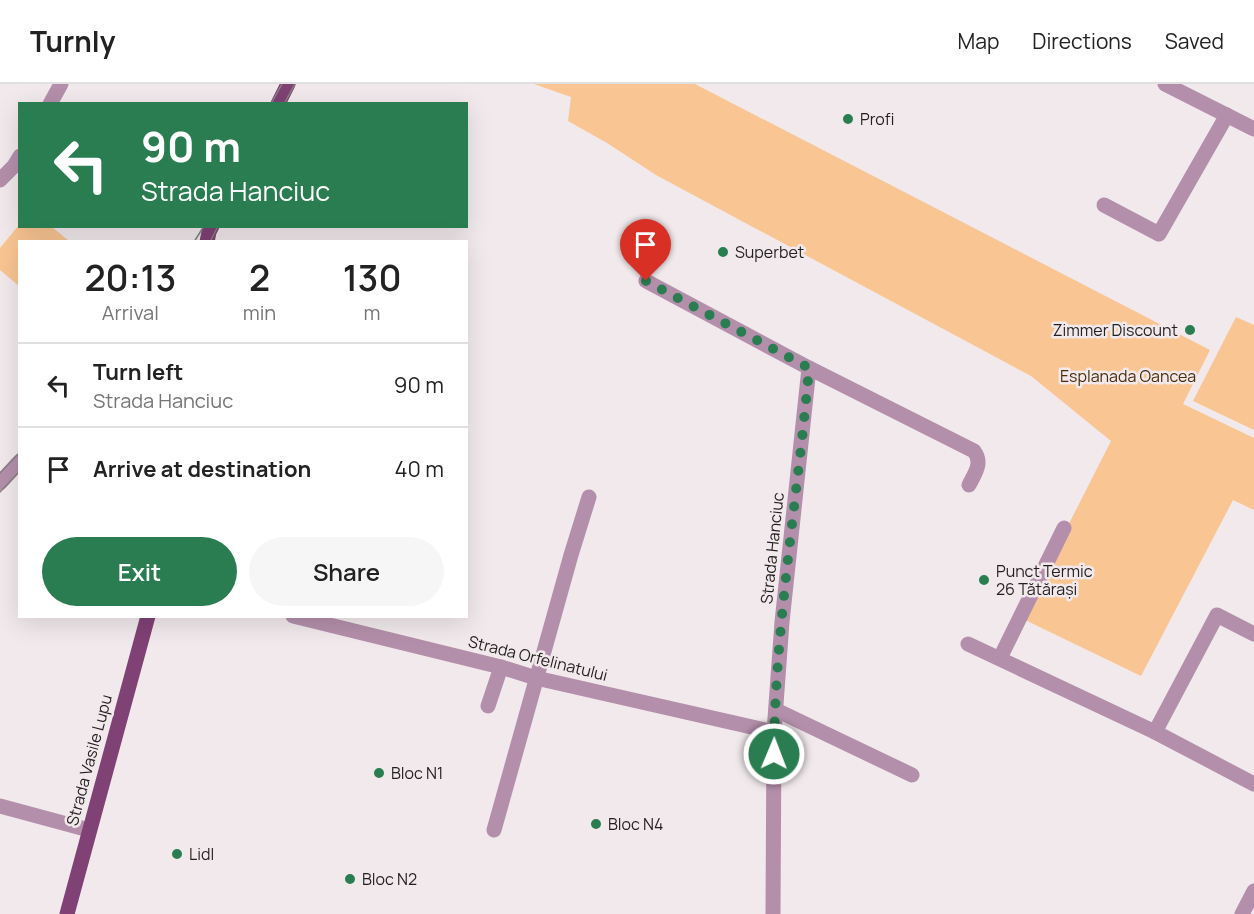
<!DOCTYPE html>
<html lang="en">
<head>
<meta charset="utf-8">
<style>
	body { margin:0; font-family:Manrope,sans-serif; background:#f6f6f6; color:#222; height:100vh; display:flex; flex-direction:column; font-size:22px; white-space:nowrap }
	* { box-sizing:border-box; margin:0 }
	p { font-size:20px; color:#767676 }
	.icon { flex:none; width:33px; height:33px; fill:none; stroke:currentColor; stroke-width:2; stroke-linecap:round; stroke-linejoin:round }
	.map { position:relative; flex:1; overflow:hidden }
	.details { position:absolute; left:18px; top:156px; width:450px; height:378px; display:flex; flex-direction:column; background:#fff; border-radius:0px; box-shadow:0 6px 24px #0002 }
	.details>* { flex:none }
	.guide { position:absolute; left:18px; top:18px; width:450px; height:126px; border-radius:0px; box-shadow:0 6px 24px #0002; background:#297d50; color:#fff; overflow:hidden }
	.pin { position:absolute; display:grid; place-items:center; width:51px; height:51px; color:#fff; margin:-62px -26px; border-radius:50% 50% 50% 0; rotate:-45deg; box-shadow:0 0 6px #0007 }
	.pin .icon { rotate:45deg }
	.me { position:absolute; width:66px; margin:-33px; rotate:1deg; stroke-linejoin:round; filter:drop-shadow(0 0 4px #0008) }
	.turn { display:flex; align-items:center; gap:21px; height:126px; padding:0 24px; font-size:27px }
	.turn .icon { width:78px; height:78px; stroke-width:2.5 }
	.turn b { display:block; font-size:42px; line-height:51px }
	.eta { display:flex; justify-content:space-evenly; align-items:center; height:102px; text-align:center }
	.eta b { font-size:36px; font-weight:600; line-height:42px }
	.button { display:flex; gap:12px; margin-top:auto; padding:12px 24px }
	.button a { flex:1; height:69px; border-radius:36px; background:#297d50; color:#fff; font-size:24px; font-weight:600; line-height:69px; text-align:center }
	.button a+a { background:#f6f6f6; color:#222 }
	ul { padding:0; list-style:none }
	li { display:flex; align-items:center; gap:18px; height:84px; padding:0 24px; border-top:2px solid #e0e0e0 }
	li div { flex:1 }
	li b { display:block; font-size:22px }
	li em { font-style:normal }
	header { display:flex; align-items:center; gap:36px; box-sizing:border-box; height:84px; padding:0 30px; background:#fff; border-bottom:2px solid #e0e0e0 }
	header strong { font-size:28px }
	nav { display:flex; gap:33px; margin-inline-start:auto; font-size:21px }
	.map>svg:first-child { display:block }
</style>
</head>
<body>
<header>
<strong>Turnly</strong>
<nav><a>Map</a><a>Directions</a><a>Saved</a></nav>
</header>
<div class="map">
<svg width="1254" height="830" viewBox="0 0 1254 830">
	<rect width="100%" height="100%" fill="#f1e9eb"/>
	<g fill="#f9c592">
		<path d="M 534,0 L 695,0 L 1210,266 L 1183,320 L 1254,354 L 1254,426 L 1233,416 L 1141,592 L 1021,534 L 1111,357 L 1031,292 L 656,91 L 607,59 L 568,37 L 571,13 Z"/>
		<path d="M 19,141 L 20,142 L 52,143 L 69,157 L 20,158 L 19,202 L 0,186 L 0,164 Z"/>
		<path d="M 1236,233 L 1254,241 L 1254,346 L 1193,317 Z"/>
	</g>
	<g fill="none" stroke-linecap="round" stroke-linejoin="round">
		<g stroke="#b48fab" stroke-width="15">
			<path d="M 1165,0 L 1254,45"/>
			<path d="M 50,20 L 61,0"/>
			<path d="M 0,96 L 14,82 L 20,72"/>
			<path d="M 1104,121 L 1159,150 L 1227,31"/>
			<path d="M 646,197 L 809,284 L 974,367 C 983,379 975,389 969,401"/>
			<path d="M 0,399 L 20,377"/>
			<path d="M 293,532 L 501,583 L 536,594 L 774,648"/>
			<path d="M 968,560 L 1155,648 L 1217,531 L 1254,550"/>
			<path d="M 1000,574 L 1064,444"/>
			<path d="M 488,622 L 501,583"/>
			<path d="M 776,626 L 912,691"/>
			<path d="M 1155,648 L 1254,700"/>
			<path d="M 0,722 L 89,746"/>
			<path d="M 494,746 L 571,471 L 589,413"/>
			<path d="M 773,830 L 774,648 L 782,538 L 809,284"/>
			<path d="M 1242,830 L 1254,807"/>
		</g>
		<g stroke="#804175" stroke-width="15">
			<path d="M 278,20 L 288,0"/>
			<path d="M 207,158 L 209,148 L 212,142"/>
			<path d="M 67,830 L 148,532"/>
		</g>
		<g stroke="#868182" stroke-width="1.5">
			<path d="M 271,20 L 282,0"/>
			<path d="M 284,20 L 295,0"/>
			<path d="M 194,158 L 204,142"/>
			<path d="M 210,158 L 218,142"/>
			<path d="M 0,389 L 20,368"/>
			<path d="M 0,408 L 20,387"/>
		</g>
	</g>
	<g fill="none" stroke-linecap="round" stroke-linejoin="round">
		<path stroke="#297d50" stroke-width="10" stroke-dasharray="0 18" d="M 646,197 L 809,284 C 798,413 775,541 774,670"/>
	</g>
	<g fill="#297d50" stroke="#f1e9eb" stroke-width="2">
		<circle cx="848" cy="35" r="6"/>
		<circle cx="723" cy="168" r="6"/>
		<circle cx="1190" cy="246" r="6"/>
		<circle cx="984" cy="496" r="6"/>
		<circle cx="379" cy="689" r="6"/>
		<circle cx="596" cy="740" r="6"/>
		<circle cx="177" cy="770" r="6"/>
		<circle cx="350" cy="795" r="6"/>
	</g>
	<g text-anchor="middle" stroke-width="5" stroke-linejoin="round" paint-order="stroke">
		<g font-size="16" fill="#221f1f" stroke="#f1e9eb" text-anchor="start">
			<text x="860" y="41">Profi</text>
			<text x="735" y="174">Superbet</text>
			<text x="1178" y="252" text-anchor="end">Zimmer Discount</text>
			<text x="996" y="493">Punct Termic<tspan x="996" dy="18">26 Tătărași</tspan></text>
			<text x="391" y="695">Bloc N1</text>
			<text x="608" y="746">Bloc N4</text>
			<text x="189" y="776">Lidl</text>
			<text x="362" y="801">Bloc N2</text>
		</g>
		<g font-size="16" fill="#4a2c0a" stroke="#f1e9eb">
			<text x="1128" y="298">Esplanada Oancea</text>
		</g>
		<g font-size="16" fill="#221f1f" stroke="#f1e9eb">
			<text transform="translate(772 464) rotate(-84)" y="6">Strada Hanciuc</text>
			<text transform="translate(538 574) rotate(14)" y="6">Strada Orfelinatului</text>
			<text transform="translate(89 676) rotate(-75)" y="6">Strada Vasile Lupu</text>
		</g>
	</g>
</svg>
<div class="pin" style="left:646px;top:197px;background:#d93025"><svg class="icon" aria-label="arrive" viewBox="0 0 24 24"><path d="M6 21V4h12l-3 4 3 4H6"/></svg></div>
<svg class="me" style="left:774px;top:670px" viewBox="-20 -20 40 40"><circle r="17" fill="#297d50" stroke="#fff" stroke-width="3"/><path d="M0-11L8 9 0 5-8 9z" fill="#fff"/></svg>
<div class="guide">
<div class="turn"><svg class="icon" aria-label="left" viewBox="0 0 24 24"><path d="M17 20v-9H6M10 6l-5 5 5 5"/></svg><div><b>90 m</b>Strada Hanciuc</div></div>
</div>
<section class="details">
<div class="eta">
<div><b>20:13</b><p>Arrival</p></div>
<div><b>2</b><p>min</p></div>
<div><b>130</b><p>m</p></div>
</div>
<ul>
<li><svg class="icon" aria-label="left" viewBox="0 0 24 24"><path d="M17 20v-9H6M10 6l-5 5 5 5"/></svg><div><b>Turn left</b><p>Strada Hanciuc</p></div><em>90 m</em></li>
<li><svg class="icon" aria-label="arrive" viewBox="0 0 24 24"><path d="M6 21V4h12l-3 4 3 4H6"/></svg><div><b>Arrive at destination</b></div><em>40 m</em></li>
</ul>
<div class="button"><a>Exit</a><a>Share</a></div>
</section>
</div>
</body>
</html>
